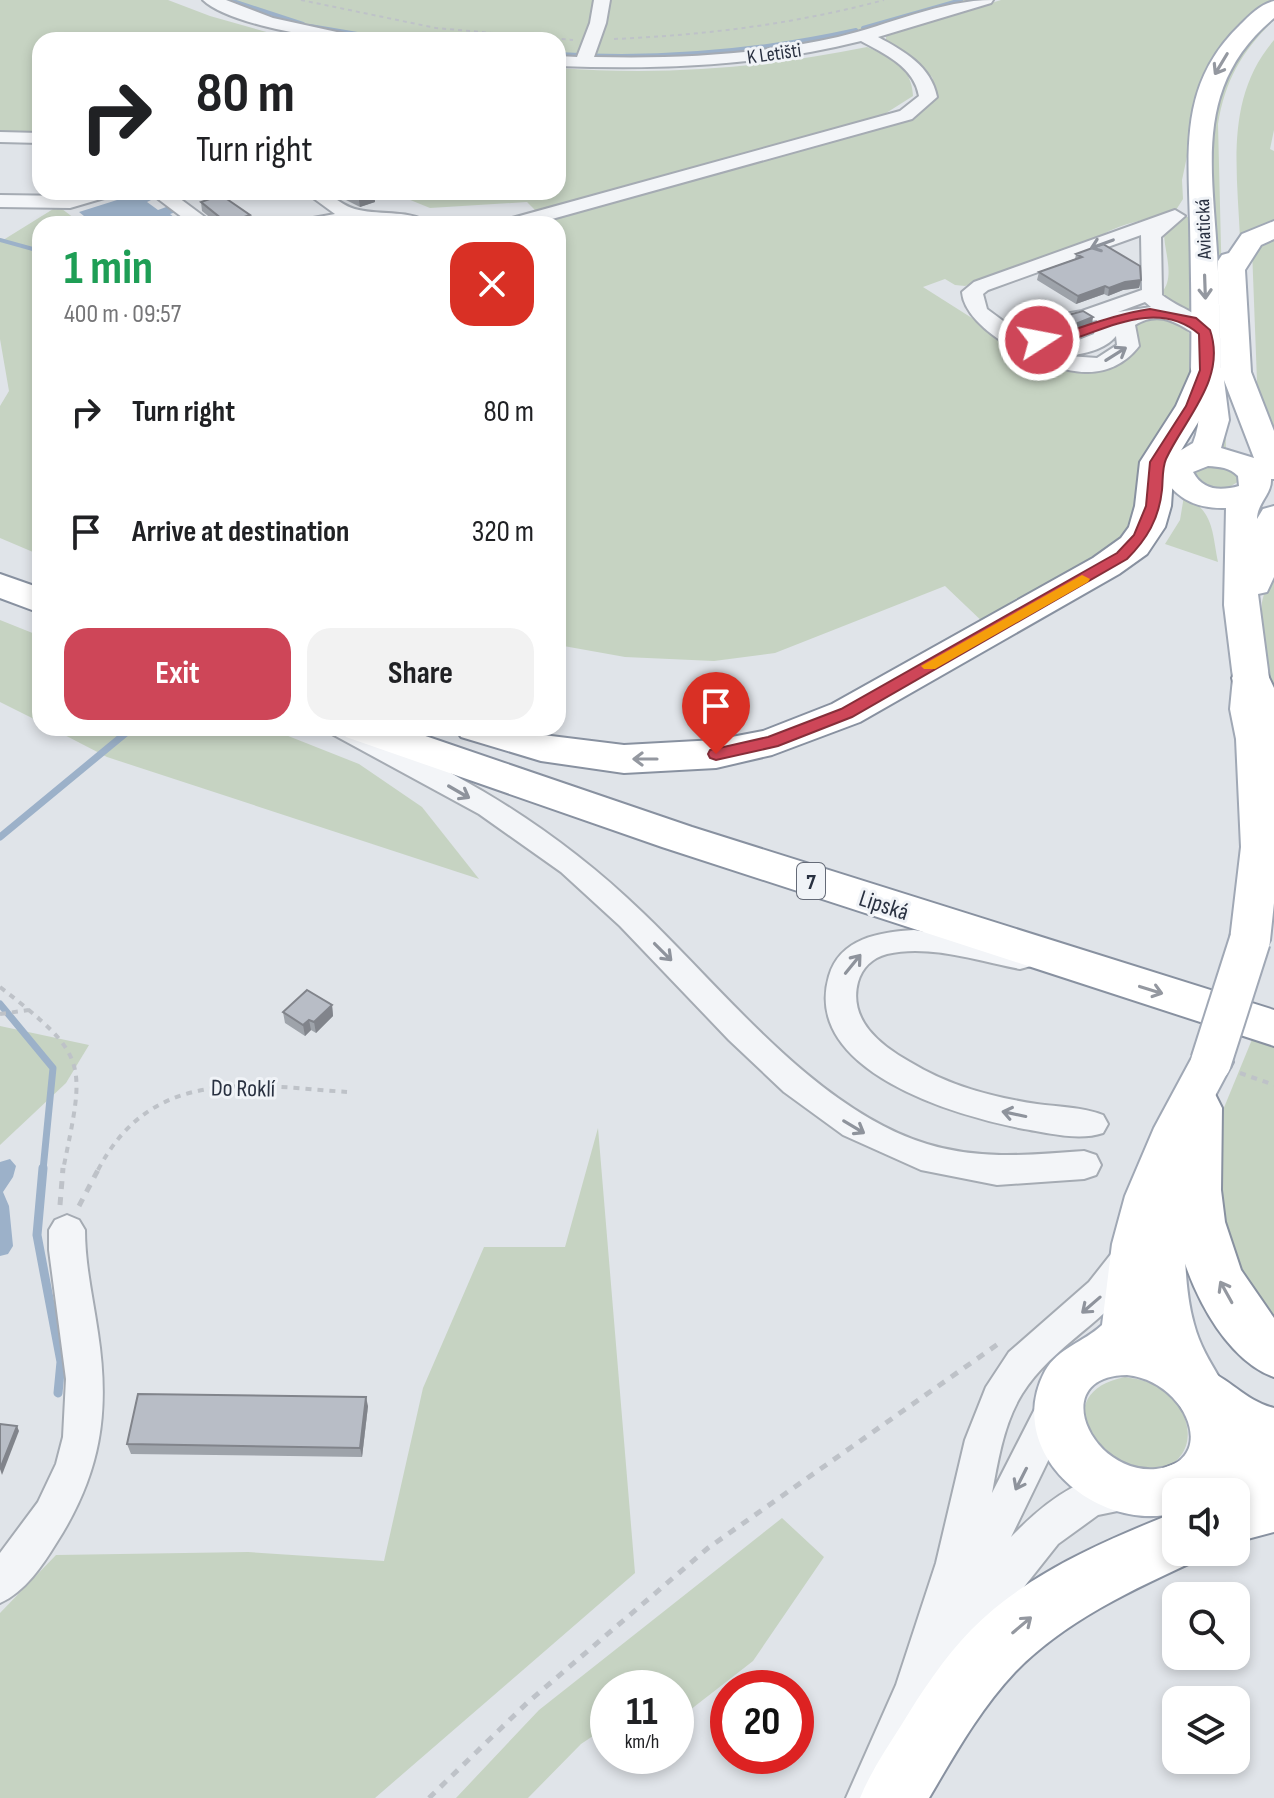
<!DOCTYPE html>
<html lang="en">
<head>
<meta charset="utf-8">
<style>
	body { margin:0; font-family:"Sofia Sans Condensed",sans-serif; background:#f2f2f2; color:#202124; height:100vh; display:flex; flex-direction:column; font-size:30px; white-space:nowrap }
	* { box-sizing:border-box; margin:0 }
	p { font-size:26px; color:#757577 }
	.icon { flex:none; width:44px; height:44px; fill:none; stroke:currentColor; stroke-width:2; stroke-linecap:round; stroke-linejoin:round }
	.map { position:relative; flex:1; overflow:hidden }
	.side { position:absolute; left:32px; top:216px; width:534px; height:520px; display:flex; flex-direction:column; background:#fff; border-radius:24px; box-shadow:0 4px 12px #0003 }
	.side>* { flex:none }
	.hud { position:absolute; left:32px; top:32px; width:534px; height:168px; border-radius:24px; box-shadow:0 4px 12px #0003; background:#fff; color:#202124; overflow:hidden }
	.controls { position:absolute; left:1162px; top:1478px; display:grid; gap:16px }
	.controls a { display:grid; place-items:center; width:88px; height:88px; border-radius:16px; background:#fff; box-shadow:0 4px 12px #0003; font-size:40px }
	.speed { position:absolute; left:590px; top:1670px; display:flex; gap:16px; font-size:40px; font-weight:700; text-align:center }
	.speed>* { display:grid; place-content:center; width:104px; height:104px; border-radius:50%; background:#fff; box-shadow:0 4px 12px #0003; line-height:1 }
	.speed small { font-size:20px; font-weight:400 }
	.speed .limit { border:12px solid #d22; background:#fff; color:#111 }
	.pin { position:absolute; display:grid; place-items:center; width:68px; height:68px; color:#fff; margin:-82px -34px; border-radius:50% 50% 50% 0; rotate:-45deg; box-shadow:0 0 8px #0007 }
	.pin .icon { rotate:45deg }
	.me { position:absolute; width:88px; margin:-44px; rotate:79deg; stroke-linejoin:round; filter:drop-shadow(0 0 6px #0008) }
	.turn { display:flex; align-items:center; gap:28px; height:168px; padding:0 32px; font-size:36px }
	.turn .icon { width:104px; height:104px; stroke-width:2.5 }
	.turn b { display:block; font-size:56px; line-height:68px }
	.round { display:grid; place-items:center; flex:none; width:84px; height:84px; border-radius:24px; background:#f2f2f2 }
	.head { display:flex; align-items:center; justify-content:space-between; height:136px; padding:0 32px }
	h1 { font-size:48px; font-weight:700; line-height:60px; color:#1e9e55 }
	.primary-button { display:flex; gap:16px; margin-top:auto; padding:16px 32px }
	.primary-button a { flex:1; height:92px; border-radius:24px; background:#ce4658; color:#fff; font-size:32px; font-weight:700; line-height:92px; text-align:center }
	.primary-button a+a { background:#f2f2f2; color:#202124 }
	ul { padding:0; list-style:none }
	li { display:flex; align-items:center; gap:24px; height:120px; padding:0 32px }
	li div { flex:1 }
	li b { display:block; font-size:30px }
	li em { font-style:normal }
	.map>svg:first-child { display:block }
</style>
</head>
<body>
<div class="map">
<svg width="1274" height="1798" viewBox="0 0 1274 1798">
	<rect width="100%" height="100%" fill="#e0e4e9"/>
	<g fill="#c6d3c2">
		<path d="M 0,0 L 168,0 L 210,16 L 295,40 L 40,40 L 40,135 L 0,134 Z"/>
		<path d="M 221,0 L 971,0 L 862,31 L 787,48 L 695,58 L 558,57 L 558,40 L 367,40 L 273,20 Z"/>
		<path d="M 1001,0 L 1271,0 C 1243,19 1218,44 1204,76 L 1182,180 L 1183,199 L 1176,210 C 1149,221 1121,221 1096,239 L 965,286 L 955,285 L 945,279 L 923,287 L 1035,358 L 1049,364 L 1103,368 C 1111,356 1120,335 1132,326 C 1147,314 1177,317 1189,333 C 1196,342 1194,353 1195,363 L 1134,532 L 1026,603 L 1017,598 L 1009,603 L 1016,608 L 987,626 L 945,586 L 775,653 L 714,661 L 625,657 L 558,645 L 558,224 L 536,224 L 582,209 L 872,131 L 923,111 L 938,97 L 932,77 L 886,42 L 886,36 Z"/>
		<path d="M 1274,14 L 1274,20 C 1242,51 1225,80 1218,124 L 1226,450 L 1219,449 L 1210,145 L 1215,105 L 1235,55 Z"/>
		<path d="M 1274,40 L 1274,130 L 1270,149 L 1274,151 L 1274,226 L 1240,238 C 1237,168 1225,97 1274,40 Z"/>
		<path d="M 867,47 C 892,58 912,67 913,96 L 883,115 L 537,212 L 527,202 L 430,208 L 398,195 L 401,192 L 558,192 L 558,68 C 663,76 764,68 867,47 Z"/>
		<path d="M 58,206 L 82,224 L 40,224 L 40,555 L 0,538 L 0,406 L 9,391 L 0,339 L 0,242 Z"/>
		<path d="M 1186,217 L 1190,217 L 1193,315 L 1162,299 L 1162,292 C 1176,276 1163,249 1164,230 Z"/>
		<path d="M 1274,234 L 1274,448 L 1258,408 L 1252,249 Z"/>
		<path d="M 1209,463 L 1237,471 L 1241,480 L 1226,489 L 1202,484 L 1194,471 Z"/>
		<path d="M 1184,496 C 1214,511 1212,532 1218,562 L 1165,544 L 1180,520 Z"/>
		<path d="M 1274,552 L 1274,706 L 1261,625 L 1262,602 Z"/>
		<path d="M 0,620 L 40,636 L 40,722 L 0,702 Z"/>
		<path d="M 51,728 L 268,728 L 359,764 L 422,807 L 479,879 L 107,757 Z"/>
		<path d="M 0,1026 L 89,1045 L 66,1083 L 0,1145 Z"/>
		<path d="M 1253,1037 L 1274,1045 L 1274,1327 L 1226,1256 L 1215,1147 L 1223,1110 Z"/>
		<path d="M 598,1128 L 635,1573 L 375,1798 L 0,1798 L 0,1613 L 56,1555 L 248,1552 L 384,1561 L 423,1388 L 484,1247 L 565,1247 Z"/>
		<path d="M 1125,1377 C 1136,1379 1145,1380 1155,1385 C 1181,1398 1202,1437 1176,1461 C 1123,1507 1030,1396 1125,1377 Z"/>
		<path d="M 782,1518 L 824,1557 L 753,1661 L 681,1717 L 676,1716 L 676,1688 L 608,1688 L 608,1726 L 581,1744 L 528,1798 L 456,1798 L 539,1710 Z"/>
	</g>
	<g fill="#9cb1c9">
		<path d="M 136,194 L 151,200 L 147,202 L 158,210 L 169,206 L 176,212 L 170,214 L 175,218 L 173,221 L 165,224 L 94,224 L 79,212 Z"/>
		<path d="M 10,1159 L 16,1166 L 13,1177 L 3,1192 L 9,1206 L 13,1246 L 8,1254 L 0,1256 L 0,1162 Z"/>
	</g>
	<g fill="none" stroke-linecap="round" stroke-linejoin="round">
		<g stroke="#9cb1c9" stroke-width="4">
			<path d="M 230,0 L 303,24"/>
			<path d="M 310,26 L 393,40"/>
			<path d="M 863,28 L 961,0"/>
			<path d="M 558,54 C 659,60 757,52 856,30"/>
			<path d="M 0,240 L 40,251"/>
		</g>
		<g stroke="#9cb1c9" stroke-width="7">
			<path d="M 0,837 L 132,728"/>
			<path d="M 0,1004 L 53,1068 L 43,1170"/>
		</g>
		<path stroke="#9cb1c9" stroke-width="9" d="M 43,1168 L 37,1235 L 61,1362 L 58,1393"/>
		<defs>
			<g id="minor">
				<path d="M 203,0 L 226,0 L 273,18 L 355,36 L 357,40 C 322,40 228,24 203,0 Z"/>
				<path d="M 594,0 L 610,0 L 606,23 L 594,57 C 676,59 758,55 838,37 C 889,25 941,0 993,0 L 991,3 L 878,37 C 904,51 931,66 937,97 L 912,119 L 534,224 L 502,224 L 505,220 L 900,111 L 919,96 C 914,67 885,54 861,41 C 761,66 661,70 558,66 L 558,56 L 577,57 L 590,23 Z"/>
				<path d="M 0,132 L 40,133 L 40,143 L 0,142 Z"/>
				<path d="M 83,192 L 114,192 L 111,196 L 70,208 L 0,207 L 0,195 L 69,196 Z"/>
				<path d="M 149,192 L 171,192 L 214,224 L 191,224 Z"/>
				<path d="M 305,192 C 339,192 335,205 359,210 C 379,215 415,210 429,224 L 299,224 L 302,220 L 335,214 Z"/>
				<path d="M 1175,210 L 1185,216 L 1161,237 L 1162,295 C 1180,309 1203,314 1217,332 L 1214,337 C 1190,342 1171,303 1135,325 L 1139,346 C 1126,363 1107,373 1085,372 C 1049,372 965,332 962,292 L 974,282 ZM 1141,235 L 1142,290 L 1082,311 L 1048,317 L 1014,329 L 987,309 L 983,294 L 988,290 ZM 1145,302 L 1151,307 L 1118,312 ZM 1097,320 L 1094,334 L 1071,343 L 1051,341 L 1042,345 L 1030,338 L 1059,327 ZM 1116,336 L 1117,345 L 1097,358 L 1068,356 C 1084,354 1106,349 1116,336 Z"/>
				<path d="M 328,728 C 339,728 354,725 365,728 C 387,734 434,764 456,776 C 524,813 586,858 642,912 C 724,990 816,1110 927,1144 C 979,1160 1031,1155 1084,1151 L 1096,1155 L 1101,1165 L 1096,1175 L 1084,1179 L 997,1185 L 921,1170 L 843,1135 L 784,1092 L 729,1040 L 620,926 L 561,872 L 479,814 L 332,734 Z"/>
				<path d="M 914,930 L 1020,947 L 1031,950 L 1035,958 L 1031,966 L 1020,969 C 979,961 929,944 887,954 C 872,958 862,968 858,982 C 848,1020 880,1045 910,1062 C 949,1086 992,1097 1037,1104 C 1059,1107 1082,1107 1103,1115 L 1108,1124 L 1103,1133 C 1079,1141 1048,1133 1024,1129 C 956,1116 801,1071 829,976 C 840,938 880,932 914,930 Z"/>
				<path d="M 67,1215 L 79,1220 L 85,1230 C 85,1265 93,1298 98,1333 C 110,1412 101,1473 57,1542 C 43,1565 25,1592 0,1603 L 0,1553 L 38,1502 L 56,1464 L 63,1437 L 66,1379 L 49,1250 L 49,1230 L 55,1220 Z"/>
				<path d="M 1128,1245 L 1141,1249 L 1146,1260 C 1118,1318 1055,1341 1022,1394 C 1004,1423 998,1460 992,1493 L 1044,1391 L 1057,1386 L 1070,1391 L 1076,1403 L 1011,1537 C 1043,1504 1093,1461 1142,1480 L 1148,1493 L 1142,1506 L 1098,1515 L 1058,1544 L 1005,1611 L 966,1682 L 951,1688 L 940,1683 L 890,1798 L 846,1798 L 896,1685 L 936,1563 L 965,1440 L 986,1387 L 1009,1352 L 1089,1282 L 1115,1249 Z"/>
			</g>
			<g id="major">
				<path d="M 1274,1 L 1274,18 C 1190,88 1214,173 1218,271 L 1218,261 L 1222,255 L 1229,253 L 1242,234 L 1274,221 L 1274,239 L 1261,245 L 1245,270 L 1251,372 L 1274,431 L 1274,479 L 1271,479 C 1272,494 1257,503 1257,519 L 1263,509 L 1274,506 L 1274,577 L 1267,592 L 1258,594 L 1269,678 L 1266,709 L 1274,764 L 1274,903 L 1270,940 L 1264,951 L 1250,955 L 1236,951 L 1230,940 L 1241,847 L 1236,739 L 1230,709 L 1233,678 L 1224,605 L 1226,508 C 1196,509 1173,498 1161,471 L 1173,455 L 1193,443 C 1202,421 1201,392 1191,370 C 1192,321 1191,272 1190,224 C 1188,147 1180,83 1240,25 C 1250,15 1261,4 1274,1 ZM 1218,271 L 1218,272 L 1221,372 L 1221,370 ZM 1224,380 L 1254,458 L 1221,448 L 1229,420 ZM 1208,466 C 1220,467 1229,467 1238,476 L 1239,486 C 1221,491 1203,491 1193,472 Z"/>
				<path d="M 1211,1045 L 1226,1050 L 1233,1062 L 1198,1128 L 1171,1194 L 1180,1197 C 1190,1217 1185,1236 1185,1257 C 1186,1280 1188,1303 1194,1324 C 1205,1366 1235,1390 1242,1430 C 1245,1452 1230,1474 1218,1491 L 1176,1492 L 1176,1513 C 1097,1533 1002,1453 1045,1371 C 1058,1348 1084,1342 1102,1325 L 1112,1244 L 1125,1196 L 1154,1128 L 1196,1050 ZM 1127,1375 C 1187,1381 1220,1462 1156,1469 C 1091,1475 1046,1376 1127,1375 Z"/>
			</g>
			<g id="highway">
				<path d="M 1206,360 L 1217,363 L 1222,370 L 1208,406 L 1174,462 L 1171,506 L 1165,527 L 1147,554 L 1119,574 L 860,722 L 772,755 L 716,768 L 624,773 L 541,761 L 461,737 L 455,728 L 520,728 L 543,735 L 624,745 L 716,740 L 763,731 L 832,704 L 1093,558 L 1121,538 L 1129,527 L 1135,506 L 1140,462 L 1176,406 L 1195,363 Z"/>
				<path d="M 0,574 L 40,588 L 40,613 L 0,598 Z"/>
				<path d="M 1251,666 L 1265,669 L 1274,688 L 1274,785 L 1259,781 L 1253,771 L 1242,710 L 1232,678 L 1237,669 Z"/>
				<path d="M 340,728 L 402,728 L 692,827 L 1274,1010 L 1274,1046 L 662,847 L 346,737 Z"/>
				<path d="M 1198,1089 L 1215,1094 L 1222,1108 L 1221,1190 L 1225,1222 L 1241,1270 L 1274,1318 L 1274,1377 C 1215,1356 1175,1259 1171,1200 C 1168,1169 1173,1138 1174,1108 L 1181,1094 Z"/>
				<path d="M 1202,1368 C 1230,1378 1245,1401 1274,1408 L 1274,1532 L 1236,1542 L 1236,1492 L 1176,1492 L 1176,1511 L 1164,1506 L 1155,1487 L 1164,1468 L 1218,1447 L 1232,1446 C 1206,1435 1186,1419 1174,1393 L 1182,1375 Z"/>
				<path d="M 1176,1512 L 1176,1552 L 1200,1552 L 1197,1560 C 1132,1590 1066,1620 1015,1672 C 980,1709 955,1754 929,1798 L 860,1798 C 871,1771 887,1748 902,1724 C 922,1691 944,1658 971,1630 C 1026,1574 1104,1541 1176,1512 Z"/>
			</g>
		</defs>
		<use href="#minor" stroke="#a5abb3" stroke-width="4"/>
		<use href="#major" stroke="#a0a8b5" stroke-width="4"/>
		<use href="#highway" stroke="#8891a0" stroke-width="4"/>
		<g stroke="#bec2c8" stroke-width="2" stroke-dasharray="4 4" stroke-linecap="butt">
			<path d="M 301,0 L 436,28 L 573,40"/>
			<path d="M 614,39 C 706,35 795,24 884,0"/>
		</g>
		<g stroke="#bec2c8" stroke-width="4" stroke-dasharray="6 6" stroke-linecap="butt">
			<path d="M 0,987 C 90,1057 85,1062 63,1170"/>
			<path d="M 0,1014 L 29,1010"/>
			<path d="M 1240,1073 L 1274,1085"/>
			<path d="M 98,1170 C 152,1066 249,1085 347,1092"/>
		</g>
		<g stroke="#bec2c8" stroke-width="5" stroke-dasharray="8 8" stroke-linecap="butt">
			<path d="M 60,1205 L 63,1168"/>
			<path d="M 79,1206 L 99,1168"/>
			<path d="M 429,1798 L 527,1703 L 708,1548 L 998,1344"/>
		</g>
		<use href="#minor" fill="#f3f5f8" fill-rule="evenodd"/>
		<use href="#major" fill="#fff" fill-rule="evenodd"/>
		<use href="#highway" fill="#fff" fill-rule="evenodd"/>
		<defs>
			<path id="major-bridge" d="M 1211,1062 L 1250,940"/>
		</defs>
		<use href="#major-bridge" stroke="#a0a8b5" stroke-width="44" stroke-linecap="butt"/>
		<use href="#major-bridge" stroke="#fff" stroke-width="40"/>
	</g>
	<g fill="#9ea3aa">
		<path d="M 330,192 L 374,192 L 375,202 L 360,207 Z"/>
		<path d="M 201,202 L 250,215 L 252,224 L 218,224 L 202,211 Z"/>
		<path d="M 335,217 L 398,224 L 336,224 Z"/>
		<path d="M 1076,254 L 1141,280 L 1139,288 L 1123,290 L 1108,296 L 1104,294 L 1076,304 L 1037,280 L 1039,272 L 1075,259 Z"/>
		<path d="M 1083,311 L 1091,332 L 1071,340 L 1051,334 L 1053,319 Z"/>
		<path d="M 332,1005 L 333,1016 L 316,1033 L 311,1030 L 305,1036 L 285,1023 L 283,1012 Z"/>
		<path d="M 368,1406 L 362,1457 L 131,1454 L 127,1444 Z"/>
	</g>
	<g fill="#81848b">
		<path d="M 361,192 L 374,192 L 375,202 L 360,207 L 358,193 Z"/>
		<path d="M 250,215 L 252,224 L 227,224 L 227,223 Z"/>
		<path d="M 1141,280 L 1139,288 L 1123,290 L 1108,296 L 1109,288 L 1125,282 Z"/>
		<path d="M 1105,286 L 1104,294 L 1076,304 L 1078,296 Z"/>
		<path d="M 1093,317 L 1091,332 L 1071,340 L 1073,325 Z"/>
		<path d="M 332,1005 L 333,1016 L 316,1033 L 314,1022 Z"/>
		<path d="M 309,1020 L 311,1030 L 305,1036 L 303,1025 Z"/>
		<path d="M 366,1397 L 368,1406 L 362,1457 L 360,1448 Z"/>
		<path d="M 17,1426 L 19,1431 L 2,1475 L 0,1469 Z"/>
	</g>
	<g fill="#b8bdc6" stroke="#81848b" stroke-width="2">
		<path d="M 221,195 L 250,215 L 227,223 L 201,202 Z"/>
		<path d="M 335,217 L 383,217 L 398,224 L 346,224 Z"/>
		<path d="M 1103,244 L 1140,266 L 1141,280 L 1125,282 L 1109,288 L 1105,286 L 1078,296 L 1039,272 L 1082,257 L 1076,254 Z"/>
		<path d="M 1083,311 L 1093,317 L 1073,325 L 1053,319 Z"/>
		<path d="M 307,990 L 332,1005 L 314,1022 L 309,1020 L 303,1025 L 283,1012 Z"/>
		<path d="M 138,1394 L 366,1397 L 360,1448 L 127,1444 Z"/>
		<path d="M 0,1424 L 17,1426 L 0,1469 Z"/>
	</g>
	<defs><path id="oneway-shaft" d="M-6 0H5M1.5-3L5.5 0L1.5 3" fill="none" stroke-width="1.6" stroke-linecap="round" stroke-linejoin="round" transform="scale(2)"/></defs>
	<g stroke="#9498a0">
		<use href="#oneway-shaft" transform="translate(1221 64) rotate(121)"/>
		<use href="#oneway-shaft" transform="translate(1205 287) rotate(88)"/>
		<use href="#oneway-shaft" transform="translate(645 759) rotate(180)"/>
		<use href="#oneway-shaft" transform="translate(1151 990) rotate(17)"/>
		<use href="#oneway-shaft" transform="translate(1226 1292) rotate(-119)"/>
		<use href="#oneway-shaft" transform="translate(1022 1625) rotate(-40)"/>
	</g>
	<g stroke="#8e939c">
		<use href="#oneway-shaft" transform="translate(1102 244) rotate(160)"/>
		<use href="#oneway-shaft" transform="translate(1116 354) rotate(-32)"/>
		<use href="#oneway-shaft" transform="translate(459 792) rotate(30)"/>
		<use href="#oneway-shaft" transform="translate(663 952) rotate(45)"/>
		<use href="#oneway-shaft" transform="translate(853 964) rotate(-51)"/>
		<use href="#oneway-shaft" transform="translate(1014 1114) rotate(-168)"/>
		<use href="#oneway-shaft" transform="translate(854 1127) rotate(31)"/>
		<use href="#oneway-shaft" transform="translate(1091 1305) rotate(139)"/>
		<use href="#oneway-shaft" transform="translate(1021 1479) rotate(117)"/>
	</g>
	<path fill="#ce4658" stroke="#862e39" stroke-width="2" d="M 1150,309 L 1196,318 L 1210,330 C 1227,379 1185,418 1166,459 C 1162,468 1163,480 1162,490 C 1159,519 1147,539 1127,559 L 852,717 L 778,746 L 716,760 L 710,758 L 708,754 L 710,750 L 768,737 L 841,709 L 1101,562 L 1117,553 L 1134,535 L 1146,506 L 1150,462 L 1186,406 L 1200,370 L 1199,334 C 1142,285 1064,363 1033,340 C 1040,335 1048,338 1057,335 C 1089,325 1117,314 1150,309 Z"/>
	<path fill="#f59e0b" d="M 1082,575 L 1090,579 L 1088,582 L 935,669 L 924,669 L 921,666 Z"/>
	<g text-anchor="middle" stroke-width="6" stroke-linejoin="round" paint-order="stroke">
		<g font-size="20" fill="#293141" stroke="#f0f3f7">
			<text transform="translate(774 53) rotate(-8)" y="7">K Letišti</text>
			<text transform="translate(1203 229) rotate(-92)" y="7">Aviatická</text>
		</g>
		<rect fill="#f0f3f7" stroke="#656b78" stroke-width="2" x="797" y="863" width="28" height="36" rx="6"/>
		<g font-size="22" font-weight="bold" fill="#293141">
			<text x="811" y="889">7</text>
		</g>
		<g font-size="24" fill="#293141" stroke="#f0f3f7">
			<text transform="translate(884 905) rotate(18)" y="8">Lipská</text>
			<text transform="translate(243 1088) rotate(1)" y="8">Do Roklí</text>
		</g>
	</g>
</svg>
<div class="controls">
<a><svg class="icon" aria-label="sound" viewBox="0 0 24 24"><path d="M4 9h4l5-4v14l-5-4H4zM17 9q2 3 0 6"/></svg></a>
<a><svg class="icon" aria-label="search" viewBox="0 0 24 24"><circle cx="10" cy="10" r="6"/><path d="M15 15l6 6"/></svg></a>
<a><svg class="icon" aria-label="layers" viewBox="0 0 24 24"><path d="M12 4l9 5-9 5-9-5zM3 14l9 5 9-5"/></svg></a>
</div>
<div class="speed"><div>11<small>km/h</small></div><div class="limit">20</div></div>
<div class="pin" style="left:716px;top:754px;background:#d93025"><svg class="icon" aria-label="arrive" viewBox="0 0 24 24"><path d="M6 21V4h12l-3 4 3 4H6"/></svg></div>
<svg class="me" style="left:1039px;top:340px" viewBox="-20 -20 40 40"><circle r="17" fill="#ce4658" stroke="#fff" stroke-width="3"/><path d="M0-11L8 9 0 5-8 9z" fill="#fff"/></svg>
<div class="hud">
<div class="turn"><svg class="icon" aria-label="right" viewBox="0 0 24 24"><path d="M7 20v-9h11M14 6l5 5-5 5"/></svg><div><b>80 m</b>Turn right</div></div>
</div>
<section class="side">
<div class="head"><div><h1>1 min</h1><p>400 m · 09:57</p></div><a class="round" style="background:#d93025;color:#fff"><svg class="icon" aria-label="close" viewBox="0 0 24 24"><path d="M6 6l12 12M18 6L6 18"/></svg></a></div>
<ul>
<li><svg class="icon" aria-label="right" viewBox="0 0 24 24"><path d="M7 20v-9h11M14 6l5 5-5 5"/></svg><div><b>Turn right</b></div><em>80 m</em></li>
<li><svg class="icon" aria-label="arrive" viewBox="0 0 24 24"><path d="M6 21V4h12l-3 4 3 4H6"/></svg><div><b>Arrive at destination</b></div><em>320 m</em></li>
</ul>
<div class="primary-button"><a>Exit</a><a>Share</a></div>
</section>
</div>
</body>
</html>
